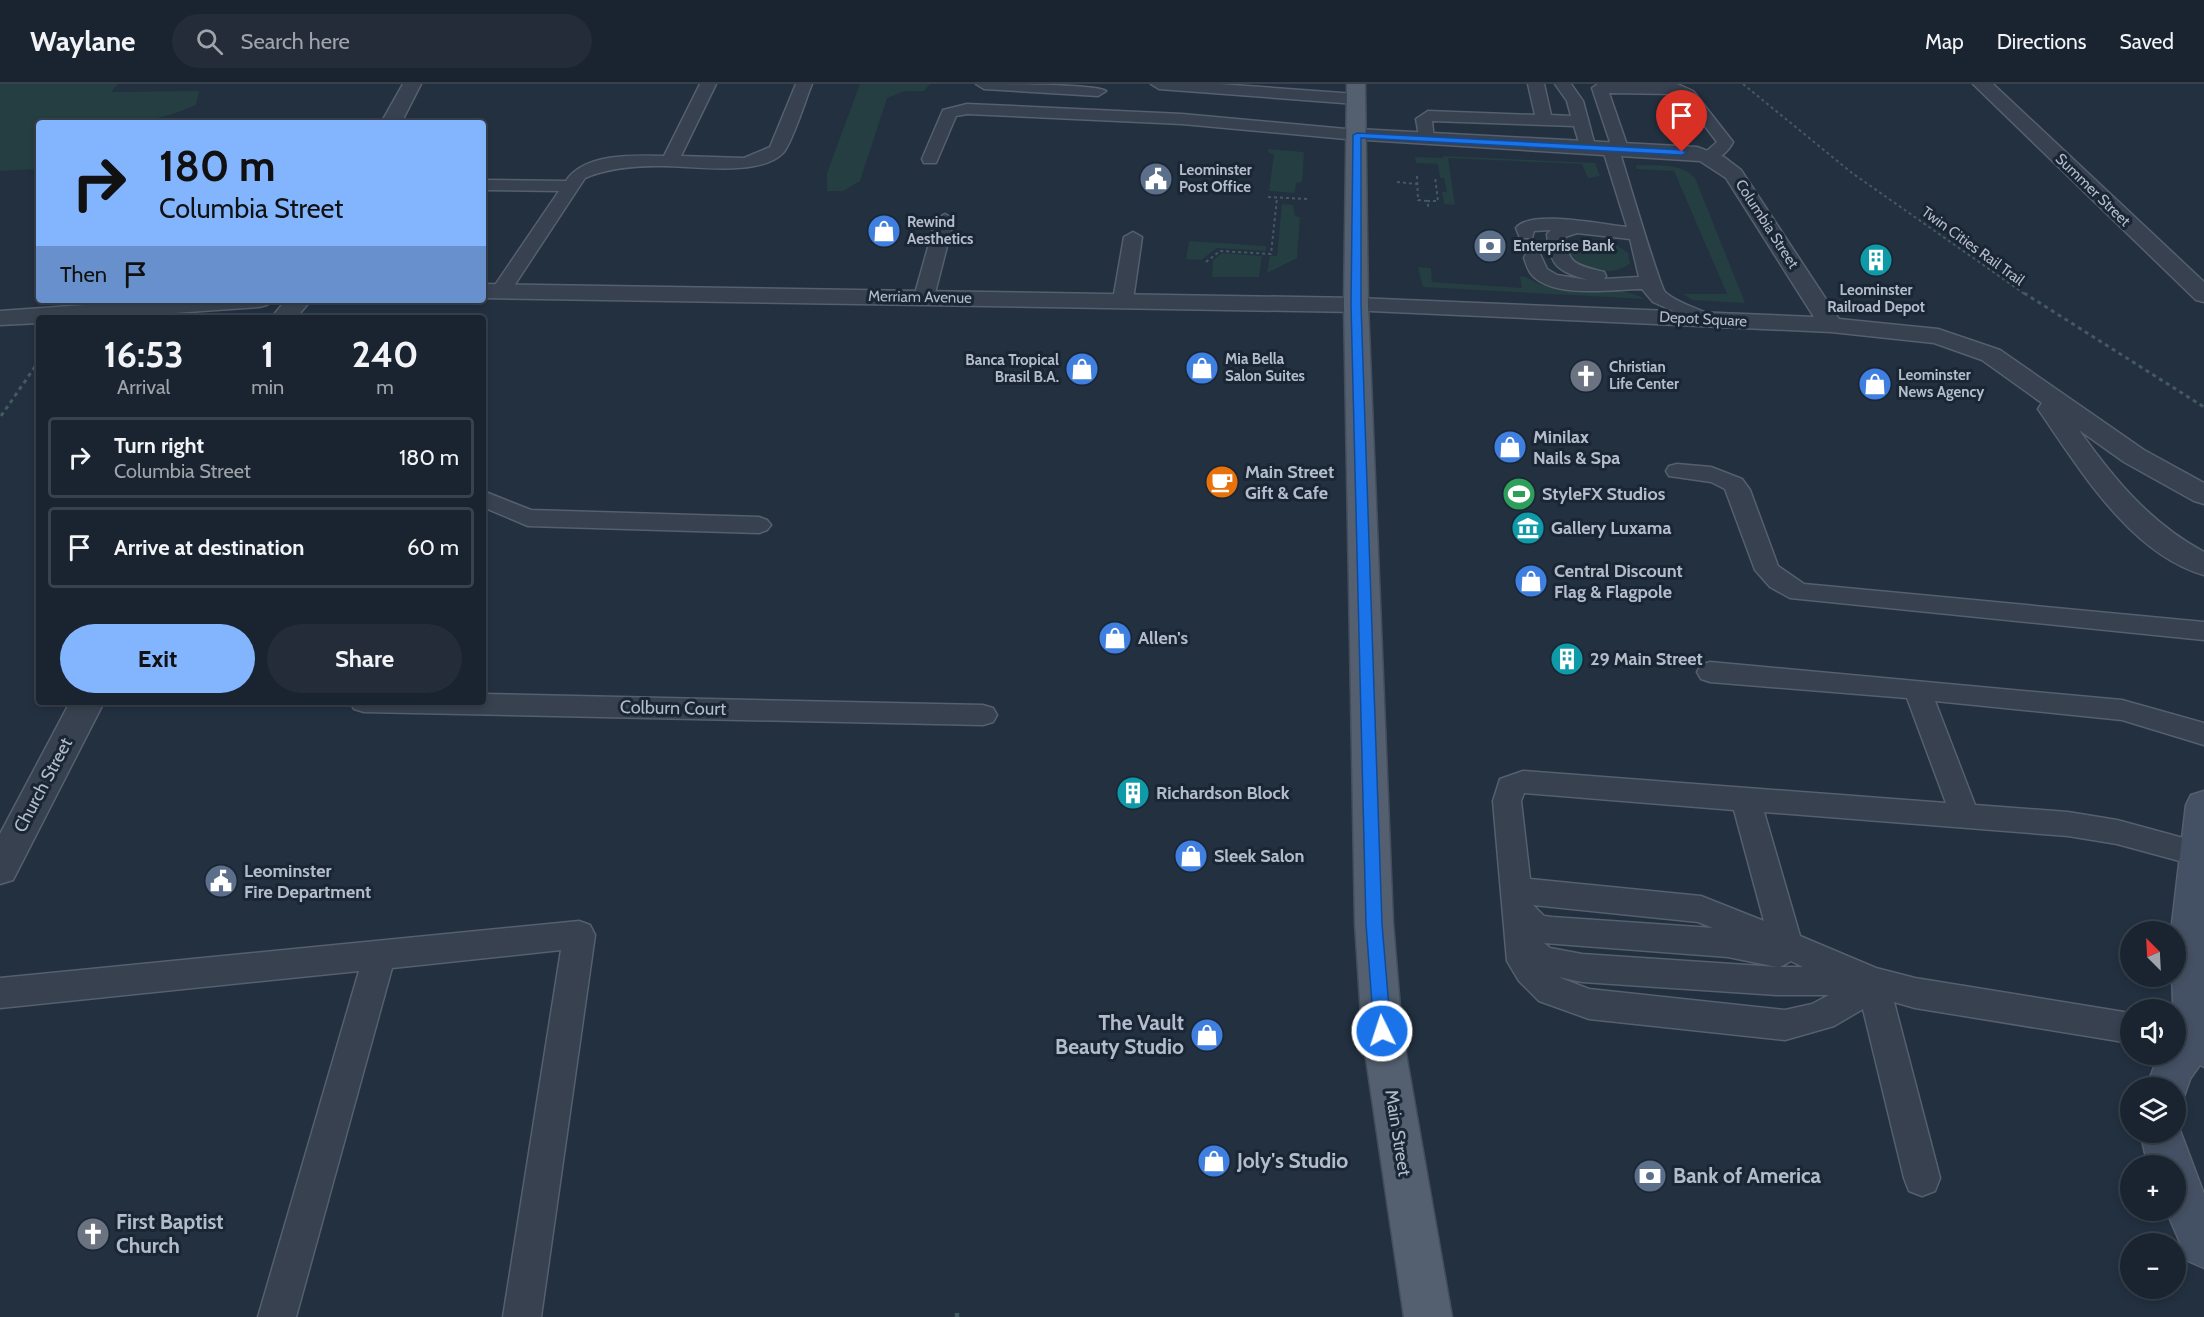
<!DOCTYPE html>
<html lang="en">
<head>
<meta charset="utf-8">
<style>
	body { margin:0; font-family:Cabin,sans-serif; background:#232c38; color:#f1f3f6; height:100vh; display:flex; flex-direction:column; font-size:22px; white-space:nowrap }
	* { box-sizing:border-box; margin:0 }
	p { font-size:20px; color:#9fa4ab }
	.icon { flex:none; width:33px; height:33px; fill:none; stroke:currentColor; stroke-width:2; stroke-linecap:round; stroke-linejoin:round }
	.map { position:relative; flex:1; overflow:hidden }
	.sheet { position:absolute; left:36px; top:231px; width:450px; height:390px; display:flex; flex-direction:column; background:#1a2430; border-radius:6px; box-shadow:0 3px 9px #0003,0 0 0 2px #38414c }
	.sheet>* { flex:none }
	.guide { position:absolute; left:36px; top:36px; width:450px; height:183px; border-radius:6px; box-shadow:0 3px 9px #0003,0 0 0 2px #38414c; background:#83b5ff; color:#111; overflow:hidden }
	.needle { width:39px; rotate:336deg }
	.controls { position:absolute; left:2120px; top:837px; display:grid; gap:12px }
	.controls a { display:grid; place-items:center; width:66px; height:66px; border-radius:50%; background:#1a2430; box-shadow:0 3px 9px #0003,0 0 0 2px #38414c; font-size:30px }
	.pin { position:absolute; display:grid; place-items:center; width:51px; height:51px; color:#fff; margin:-62px -26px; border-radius:50% 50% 50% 0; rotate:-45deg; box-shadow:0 0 6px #0007 }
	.pin .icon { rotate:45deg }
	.me { position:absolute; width:66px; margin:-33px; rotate:356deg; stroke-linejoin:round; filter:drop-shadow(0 0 4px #0008) }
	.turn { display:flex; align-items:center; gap:21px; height:126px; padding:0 24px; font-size:27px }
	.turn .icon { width:78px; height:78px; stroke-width:2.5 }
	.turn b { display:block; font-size:42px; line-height:51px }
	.then { display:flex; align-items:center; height:57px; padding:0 24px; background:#0003; gap:12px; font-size:22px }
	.eta { display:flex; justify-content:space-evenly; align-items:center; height:102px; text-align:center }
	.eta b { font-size:36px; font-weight:800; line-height:42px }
	.primary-button { display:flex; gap:12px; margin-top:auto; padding:12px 24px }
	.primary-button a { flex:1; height:69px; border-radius:36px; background:#83b5ff; color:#111; font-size:24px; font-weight:800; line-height:69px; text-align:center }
	.primary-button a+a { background:#232c38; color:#f1f3f6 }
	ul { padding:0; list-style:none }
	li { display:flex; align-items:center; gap:18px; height:81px; margin:0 12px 9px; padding:0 12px; border:3px solid #38414c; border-radius:6px }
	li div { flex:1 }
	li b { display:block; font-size:22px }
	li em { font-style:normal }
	header { display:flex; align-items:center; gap:36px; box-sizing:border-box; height:84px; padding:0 30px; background:#1a2430; border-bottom:2px solid #38414c }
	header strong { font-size:28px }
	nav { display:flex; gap:33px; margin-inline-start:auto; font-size:21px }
	.search { width:420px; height:54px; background:#232c38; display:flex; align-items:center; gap:15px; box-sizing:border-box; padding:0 21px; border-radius:33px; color:#9fa4ab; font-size:22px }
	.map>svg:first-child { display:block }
</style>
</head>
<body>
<header>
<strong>Waylane</strong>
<div class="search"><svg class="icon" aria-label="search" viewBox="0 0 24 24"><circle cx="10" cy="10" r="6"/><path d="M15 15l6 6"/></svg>Search here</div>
<nav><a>Map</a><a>Directions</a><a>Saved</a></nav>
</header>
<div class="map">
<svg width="2204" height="1233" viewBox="0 0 2204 1233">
	<rect width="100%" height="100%" fill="#223040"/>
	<g fill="#243e41">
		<path d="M 0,0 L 118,0 L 111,8 L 199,7 L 196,21 C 142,45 97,39 39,39 L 39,85 L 0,87 Z"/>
		<path d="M 860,0 L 930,0 L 924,7 L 905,7 L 887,14 L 860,97 L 843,107 L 827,107 L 827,89 Z"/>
		<path d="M 1268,65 L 1304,68 L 1302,98 L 1296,99 L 1295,109 L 1269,107 L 1274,70 L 1269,69 Z"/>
		<path d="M 1443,72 L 1595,79 L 1600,92 L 1588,94 L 1582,80 L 1448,74 L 1455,121 L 1444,120 L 1442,108 L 1447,108 L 1444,94 L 1440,94 L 1438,80 L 1416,79 L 1415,73 L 1443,74 Z"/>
		<path d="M 1636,81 C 1657,82 1680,78 1695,94 L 1745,219 L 1692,216 L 1683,210 L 1727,210 L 1674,87 L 1637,85 Z"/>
		<path d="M 1282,120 L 1293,121 L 1295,132 L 1300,133 L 1297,174 L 1267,189 L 1270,172 L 1277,172 Z"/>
		<path d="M 1189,157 L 1266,162 L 1266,167 L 1217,164 L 1201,176 L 1186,175 Z"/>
		<path d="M 1585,157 L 1615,160 L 1628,169 L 1630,179 C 1613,195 1580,185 1567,169 C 1570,159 1575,158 1585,157 Z"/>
		<path d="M 1222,169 L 1262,172 L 1259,193 L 1212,193 L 1213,176 Z"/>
		<path d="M 1418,183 L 1431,184 L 1432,198 L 1522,204 L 1520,192 C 1530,193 1536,201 1546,202 C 1578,209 1616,199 1645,215 L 1423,203 Z"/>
	</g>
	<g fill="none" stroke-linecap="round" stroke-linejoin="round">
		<defs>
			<g id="service">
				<path d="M 700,0 L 716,0 L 681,72 L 744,74 L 770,63 L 796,0 L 812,0 C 806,14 792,60 783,69 C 759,94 688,81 658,82 C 633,82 608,84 585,94 L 508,211 L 494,211 L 491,207 L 559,107 L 483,106 L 483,96 L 566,97 C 584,69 634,71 664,72 Z"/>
				<path d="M 976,0 C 996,0 1097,0 1106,7 L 1098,12 L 984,5 Z"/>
				<path d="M 1151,0 L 1219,0 L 1356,10 L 1364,15 L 1356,20 L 1159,5 Z"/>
				<path d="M 1528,0 L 1544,0 L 1551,31 L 1571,32 L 1567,17 L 1555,0 L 1571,0 L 1583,17 L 1595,62 L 1593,65 L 1581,65 L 1574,42 L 1432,37 L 1434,55 L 1432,58 L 1420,58 L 1416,35 L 1428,27 L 1535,31 Z"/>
				<path d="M 1677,0 L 1693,7 L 1733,58 C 1728,68 1719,75 1708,78 L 1700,73 L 1717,58 L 1683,13 L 1674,10 L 1609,9 L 1628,64 L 1620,69 C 1626,88 1660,203 1665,208 C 1677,219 1697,224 1711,231 L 1714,235 L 1711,239 L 1704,241 L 1653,218 L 1642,205 C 1613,205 1554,215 1532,191 C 1528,187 1526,179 1524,174 L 1526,170 L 1540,170 L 1547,185 L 1557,191 L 1588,196 C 1558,187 1550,183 1547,150 L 1551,146 L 1534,147 L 1532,154 L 1520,154 L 1516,144 C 1530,125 1604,141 1627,143 L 1602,63 L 1610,58 L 1592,4 L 1598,0 ZM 1577,149 L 1630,155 L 1639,193 L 1604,195 L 1606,192 L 1604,188 C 1578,181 1568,182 1565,153 Z"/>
				<path d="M 967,20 L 1182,30 L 1357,46 L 1365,51 L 1357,56 L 1182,40 L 967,30 L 956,32 L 936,79 L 924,79 L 922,75 L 943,26 Z"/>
				<path d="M 945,130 L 954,135 L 934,213 L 931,217 L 917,217 L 914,213 L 936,135 Z"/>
				<path d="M 1133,148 L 1142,153 L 1133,216 L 1123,222 L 1113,216 L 1124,153 Z"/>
				<path d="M 1677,380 L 1711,383 L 1742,395 L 1750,406 L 1778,482 L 1804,500 L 2204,538 L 2204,556 L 1790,514 L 1770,503 L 1755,486 L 1725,405 L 1711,398 L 1669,392 L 1666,387 L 1669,382 Z"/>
				<path d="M 483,407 L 531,426 L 759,433 L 767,436 L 771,441 L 767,446 L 759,449 L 528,442 L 483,423 Z"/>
				<path d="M 1710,578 L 2122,616 L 2204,639 L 2204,661 L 2122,636 L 1935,617 L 1975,721 L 2068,728 L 2117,736 L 2198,758 L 2204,760 L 2204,780 L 2198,782 L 2117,760 L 2068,752 L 1764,728 L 1800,852 L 1876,884 L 1915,894 L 2130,929 L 2130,959 L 1915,924 L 1894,918 L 1940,1094 L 1935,1107 L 1922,1112 L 1909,1107 L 1904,1094 L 1863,925 L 1834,942 L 1785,956 L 1589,935 L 1539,917 L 1519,897 L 1507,877 L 1493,717 L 1500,695 L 1523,687 L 1946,719 L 1907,614 L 1710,598 L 1701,595 L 1697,588 L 1701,581 ZM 1524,709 L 1734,726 L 1764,837 L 1701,812 L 1530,795 L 1521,717 ZM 1533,821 L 1698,838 L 1713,844 L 1552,833 L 1544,832 ZM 1544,859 L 1728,873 L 1777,883 L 1582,870 L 1550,864 ZM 1791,877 L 1803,883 L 1780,883 ZM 1558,893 L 1582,898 L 1777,911 L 1829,911 L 1812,920 L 1785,926 L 1589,905 Z"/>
				<path d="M 483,610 L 983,621 L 993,624 L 997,631 L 993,638 L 983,641 L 364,628 L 354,625 L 350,618 L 483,618 Z"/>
				<path d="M 579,837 L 590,841 L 595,851 L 541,1233 L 503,1233 L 561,866 L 392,884 L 296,1233 L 258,1233 L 359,887 L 0,924 L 0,894 Z"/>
			</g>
			<g id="minor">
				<path d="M 403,0 L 421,0 L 401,39 L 381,39 Z"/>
				<path d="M 1973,0 L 1993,0 L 2204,198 L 2204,218 L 2196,216 Z"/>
				<path d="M 1357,45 L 1697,63 L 1724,73 L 1741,86 L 1839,235 L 1938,245 L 2000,266 L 2144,366 L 2204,399 L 2204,420 L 2194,417 L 2124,378 L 2079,346 C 2114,395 2150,439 2204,468 L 2204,491 C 2130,470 2079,384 2038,325 L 2042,319 L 1982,276 L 1934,259 L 1831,248 L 1348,226 L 1344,221 L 1348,216 L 1356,214 L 1814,233 L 1726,94 L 1700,77 L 1350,55 L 1347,51 L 1350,47 Z"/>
				<path d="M 286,216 L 311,216 L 296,234 L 271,234 Z"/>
				<path d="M 70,618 L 104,618 L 13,796 L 0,800 L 0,750 Z"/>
			</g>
			<g id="tertiary">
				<path d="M 483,200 L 1356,214 L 1364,216 L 1368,221 L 1364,226 L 1356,228 L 483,214 Z"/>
				<path d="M 156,216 L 271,216 L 267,221 L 259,223 L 103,234 L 39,234 L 39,239 L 0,241 L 0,227 Z"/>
			</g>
			<g id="secondary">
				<path d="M 2204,707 L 2204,983 L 2200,981 L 2190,995 L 2182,1018 L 2175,1021 L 2175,1004 L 2146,1004 L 2159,970 L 2175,970 L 2172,892 L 2175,892 L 2175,848 L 2171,848 L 2186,721 L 2191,711 Z"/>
				<path d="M 2175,1033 L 2204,1110 L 2204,1184 L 2188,1177 L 2166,1126 L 2175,1126 L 2175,1082 L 2148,1082 L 2140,1048 L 2175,1048 Z"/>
			</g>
			<path id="primary" d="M 1347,0 L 1365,0 L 1368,221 L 1393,839 L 1402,947 L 1452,1233 L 1404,1233 L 1362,947 L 1355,839 L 1344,221 Z"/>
		</defs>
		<use href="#service" stroke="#555f6e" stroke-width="3"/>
		<use href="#minor" stroke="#555f6e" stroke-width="3"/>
		<use href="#tertiary" stroke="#555f6e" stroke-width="3"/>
		<use href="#secondary" stroke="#555f6e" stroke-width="3"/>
		<use href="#primary" stroke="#434d5c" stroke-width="3"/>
		<g stroke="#425b5e" stroke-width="2" stroke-dasharray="3 3" stroke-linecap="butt">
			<path d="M 1743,0 L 1852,89 L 2026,211"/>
			<path d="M 1417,92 L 1418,116 L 1427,117 L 1429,125"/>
			<path d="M 1397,98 L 1417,100"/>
			<path d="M 1268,113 L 1307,115"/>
			<path d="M 1427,117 L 1438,117 L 1435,93"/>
			<path d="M 1206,178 L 1220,167 L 1271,170 L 1277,114"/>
		</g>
		<g stroke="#425b5e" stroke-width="3" stroke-dasharray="4 4" stroke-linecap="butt">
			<path d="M 2024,209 L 2204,323"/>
			<path d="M 1,332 L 39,277"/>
		</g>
		<path stroke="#425b5e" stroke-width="4.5" stroke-dasharray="6 6" stroke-linecap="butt" d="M 957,1229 L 957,1233"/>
		<use href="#service" fill="#374150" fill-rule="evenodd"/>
		<use href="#minor" fill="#374150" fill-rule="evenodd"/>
		<use href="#tertiary" fill="#374150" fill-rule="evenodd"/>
		<use href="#secondary" fill="#445063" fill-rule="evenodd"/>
		<use href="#primary" fill="#546070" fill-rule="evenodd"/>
	</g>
	<path fill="#1a73e8" stroke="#114b97" stroke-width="1.5" d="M 1357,49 L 1682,66 L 1686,68 L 1682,71 L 1361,54 L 1361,221 L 1382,840 L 1391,947 L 1388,953 L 1382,955 L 1376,953 L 1374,947 L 1366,840 L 1351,221 L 1353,51 Z"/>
	<defs>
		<symbol id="civic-disc" viewBox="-11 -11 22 22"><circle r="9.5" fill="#5c6f8a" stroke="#1b2635"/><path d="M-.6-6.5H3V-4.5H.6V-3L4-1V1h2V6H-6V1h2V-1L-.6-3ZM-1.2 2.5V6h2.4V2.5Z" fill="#fff"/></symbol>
		<symbol id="shop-disc" viewBox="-11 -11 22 22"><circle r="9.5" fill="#3f7fe0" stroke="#1b2635"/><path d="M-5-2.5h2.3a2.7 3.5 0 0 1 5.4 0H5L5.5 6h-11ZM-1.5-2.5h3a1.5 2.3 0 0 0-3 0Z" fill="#fff"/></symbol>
		<symbol id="bank-disc" viewBox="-11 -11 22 22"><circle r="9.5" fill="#5c6f8a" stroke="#1b2635"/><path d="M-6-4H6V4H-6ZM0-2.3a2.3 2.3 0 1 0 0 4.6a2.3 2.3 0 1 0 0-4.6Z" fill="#fff"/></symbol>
		<symbol id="building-disc" viewBox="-11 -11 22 22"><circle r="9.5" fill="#0f9aa8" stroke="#1b2635"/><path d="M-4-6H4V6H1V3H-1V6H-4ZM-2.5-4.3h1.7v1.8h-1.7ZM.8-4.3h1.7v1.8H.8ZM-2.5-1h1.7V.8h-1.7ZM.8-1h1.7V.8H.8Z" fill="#fff"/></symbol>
		<symbol id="church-disc" viewBox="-11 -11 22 22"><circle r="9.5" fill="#6b7280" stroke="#1b2635"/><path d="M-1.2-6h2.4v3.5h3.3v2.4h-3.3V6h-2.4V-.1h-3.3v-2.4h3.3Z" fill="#fff"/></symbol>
		<symbol id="cafe-disc" viewBox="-11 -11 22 22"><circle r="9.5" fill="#e8710a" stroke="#1b2635"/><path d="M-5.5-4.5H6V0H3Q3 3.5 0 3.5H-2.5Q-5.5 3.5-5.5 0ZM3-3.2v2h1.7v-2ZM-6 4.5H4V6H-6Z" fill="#fff"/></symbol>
		<symbol id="stadium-disc" viewBox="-11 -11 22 22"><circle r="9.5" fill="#2e9e5b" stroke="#1b2635"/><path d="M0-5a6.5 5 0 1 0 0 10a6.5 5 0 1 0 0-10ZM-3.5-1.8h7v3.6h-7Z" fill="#fff"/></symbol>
		<symbol id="museum-disc" viewBox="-11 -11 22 22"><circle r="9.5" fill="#0f9aa8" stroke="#1b2635"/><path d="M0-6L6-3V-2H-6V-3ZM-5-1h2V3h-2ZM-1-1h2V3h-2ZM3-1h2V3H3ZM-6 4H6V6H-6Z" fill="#fff"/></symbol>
	</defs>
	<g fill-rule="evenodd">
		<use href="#civic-disc" x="1137" y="76" width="38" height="38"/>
		<use href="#shop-disc" x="865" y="128" width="38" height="38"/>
		<use href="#bank-disc" x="1471" y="143" width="38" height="38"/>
		<use href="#building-disc" x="1857" y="157" width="38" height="38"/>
		<use href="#shop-disc" x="1183" y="265" width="38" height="38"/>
		<use href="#shop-disc" x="1063" y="266" width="38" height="38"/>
		<use href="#church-disc" x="1567" y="273" width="38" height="38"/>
		<use href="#shop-disc" x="1856" y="281" width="38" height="38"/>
		<use href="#shop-disc" x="1491" y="344" width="38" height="38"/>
		<use href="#cafe-disc" x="1203" y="379" width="38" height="38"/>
		<use href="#stadium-disc" x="1500" y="391" width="38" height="38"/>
		<use href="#museum-disc" x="1509" y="425" width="38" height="38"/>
		<use href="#shop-disc" x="1512" y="478" width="38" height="38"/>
		<use href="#shop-disc" x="1096" y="535" width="38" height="38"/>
		<use href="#building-disc" x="1548" y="556" width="38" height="38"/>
		<use href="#building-disc" x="1114" y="690" width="38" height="38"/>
		<use href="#shop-disc" x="1172" y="753" width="38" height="38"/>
		<use href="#civic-disc" x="202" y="778" width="38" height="38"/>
		<use href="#shop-disc" x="1188" y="932" width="38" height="38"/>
		<use href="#shop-disc" x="1195" y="1058" width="38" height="38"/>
		<use href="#bank-disc" x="1631" y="1073" width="38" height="38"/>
		<use href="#church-disc" x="74" y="1131" width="38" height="38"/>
	</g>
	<g text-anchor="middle" stroke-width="6" stroke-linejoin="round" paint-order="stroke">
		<g font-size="15" font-weight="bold" fill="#b3bccb" stroke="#1b2635" text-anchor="start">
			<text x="1179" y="91">Leominster<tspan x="1179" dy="17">Post Office</tspan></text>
			<text x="907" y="143">Rewind<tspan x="907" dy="17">Aesthetics</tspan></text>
			<text x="1513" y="167">Enterprise Bank</text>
			<text x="1876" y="211" text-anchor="middle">Leominster<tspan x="1876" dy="17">Railroad Depot</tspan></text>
			<text x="1225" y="280">Mia Bella<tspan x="1225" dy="17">Salon Suites</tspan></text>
			<text x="1059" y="281" text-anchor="end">Banca Tropical<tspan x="1059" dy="17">Brasil B.A.</tspan></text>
			<text x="1609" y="288">Christian<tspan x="1609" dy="17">Life Center</tspan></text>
			<text x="1898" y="296">Leominster<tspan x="1898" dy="17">News Agency</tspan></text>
		</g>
		<g font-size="15" fill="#b3bccb" stroke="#1b2635">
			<text transform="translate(2093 106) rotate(44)" y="5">Summer Street</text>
			<text transform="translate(1767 140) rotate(57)" y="5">Columbia Street</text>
			<text transform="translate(1973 162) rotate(36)" y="5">Twin Cities Rail Trail</text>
			<text transform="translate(920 213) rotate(1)" y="5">Merriam Avenue</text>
			<text transform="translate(1703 235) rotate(3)" y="5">Depot Square</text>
		</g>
		<g font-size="18" font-weight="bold" fill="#b3bccb" stroke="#1b2635" text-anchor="start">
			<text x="1533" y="359">Minilax<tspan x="1533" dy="21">Nails &amp; Spa</tspan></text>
			<text x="1245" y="394">Main Street<tspan x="1245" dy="21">Gift &amp; Cafe</tspan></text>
			<text x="1542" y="416">StyleFX Studios</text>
			<text x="1551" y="450">Gallery Luxama</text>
			<text x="1554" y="493">Central Discount<tspan x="1554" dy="21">Flag &amp; Flagpole</tspan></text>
			<text x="1138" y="560">Allen's</text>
			<text x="1590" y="581">29 Main Street</text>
			<text x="1156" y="715">Richardson Block</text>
			<text x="1214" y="778">Sleek Salon</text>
			<text x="244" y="793">Leominster<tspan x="244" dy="21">Fire Department</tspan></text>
		</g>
		<g font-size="18" fill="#b3bccb" stroke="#1b2635">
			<text transform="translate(673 624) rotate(1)" y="6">Colburn Court</text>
			<text transform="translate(43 701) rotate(-62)" y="6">Church Street</text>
			<text transform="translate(1398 1049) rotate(81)" y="6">Main Street</text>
		</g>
		<g font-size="21" font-weight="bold" fill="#b3bccb" stroke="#1b2635" text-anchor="start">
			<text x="1184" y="946" text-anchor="end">The Vault<tspan x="1184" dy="24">Beauty Studio</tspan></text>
			<text x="1237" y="1084">Joly's Studio</text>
			<text x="1673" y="1099">Bank of America</text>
			<text x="116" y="1145">First Baptist<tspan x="116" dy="24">Church</tspan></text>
		</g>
	</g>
</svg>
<div class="controls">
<a><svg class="needle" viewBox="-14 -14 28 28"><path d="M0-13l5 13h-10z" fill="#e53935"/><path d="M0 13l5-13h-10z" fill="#9fa4ab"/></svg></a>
<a><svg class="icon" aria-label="sound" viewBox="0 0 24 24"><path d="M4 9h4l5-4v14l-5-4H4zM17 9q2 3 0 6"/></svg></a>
<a><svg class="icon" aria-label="layers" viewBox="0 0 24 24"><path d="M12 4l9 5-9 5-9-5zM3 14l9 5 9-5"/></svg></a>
<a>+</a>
<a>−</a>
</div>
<div class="pin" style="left:1682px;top:68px;background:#d93025"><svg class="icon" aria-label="arrive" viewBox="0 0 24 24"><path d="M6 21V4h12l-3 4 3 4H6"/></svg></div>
<svg class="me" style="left:1382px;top:947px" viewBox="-20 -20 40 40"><circle r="17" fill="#1a73e8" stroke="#fff" stroke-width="3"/><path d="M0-11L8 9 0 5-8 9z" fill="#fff"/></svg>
<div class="guide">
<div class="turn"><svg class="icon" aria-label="right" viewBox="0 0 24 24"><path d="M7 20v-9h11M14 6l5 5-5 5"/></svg><div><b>180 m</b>Columbia Street</div></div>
<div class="then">Then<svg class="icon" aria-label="arrive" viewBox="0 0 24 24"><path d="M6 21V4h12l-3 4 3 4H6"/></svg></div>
</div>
<section class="sheet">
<div class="eta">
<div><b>16:53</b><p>Arrival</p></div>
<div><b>1</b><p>min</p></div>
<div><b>240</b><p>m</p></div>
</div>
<ul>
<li><svg class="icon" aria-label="right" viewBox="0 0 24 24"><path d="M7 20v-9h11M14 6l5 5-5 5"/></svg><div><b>Turn right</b><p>Columbia Street</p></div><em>180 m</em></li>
<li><svg class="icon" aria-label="arrive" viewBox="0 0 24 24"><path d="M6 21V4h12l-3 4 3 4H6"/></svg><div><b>Arrive at destination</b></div><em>60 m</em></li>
</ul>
<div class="primary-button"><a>Exit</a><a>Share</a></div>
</section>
</div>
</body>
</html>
